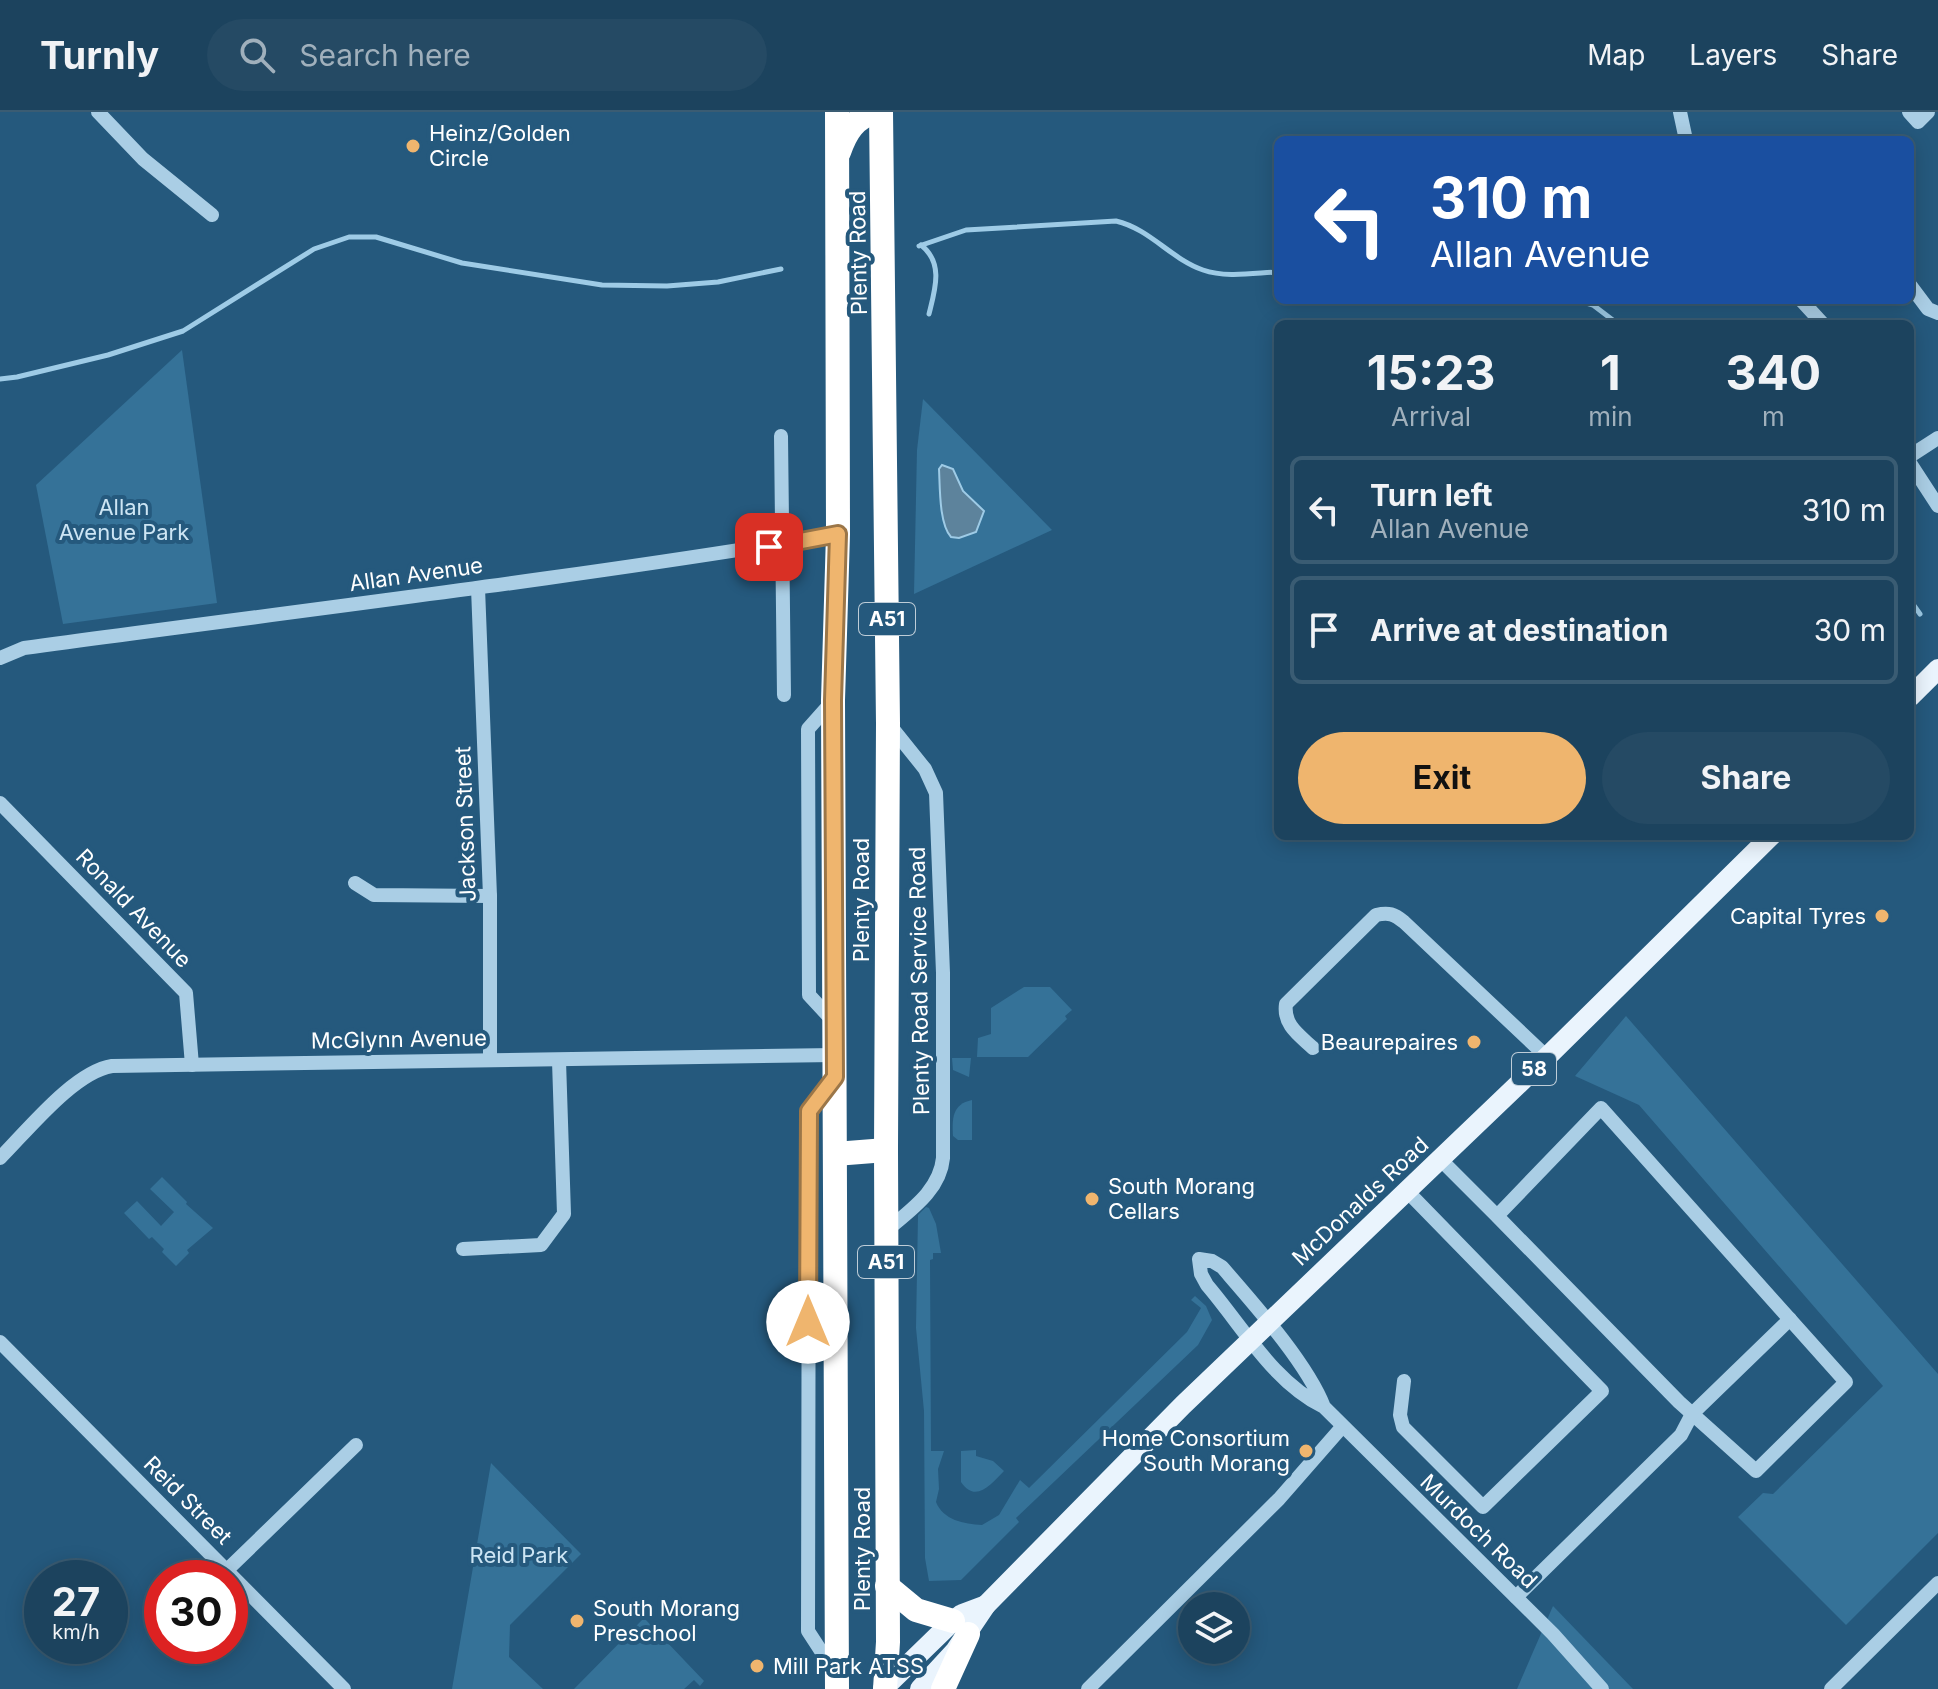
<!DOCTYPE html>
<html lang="en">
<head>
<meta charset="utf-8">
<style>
	body { margin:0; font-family:Inter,sans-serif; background:#254a64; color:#f1f3f6; height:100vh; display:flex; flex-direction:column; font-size:30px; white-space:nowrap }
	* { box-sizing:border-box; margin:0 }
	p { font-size:26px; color:#a0b0bc }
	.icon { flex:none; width:44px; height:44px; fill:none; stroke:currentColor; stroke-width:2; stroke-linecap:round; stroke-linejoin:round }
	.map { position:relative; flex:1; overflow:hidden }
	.side { position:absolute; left:1274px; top:208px; width:640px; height:520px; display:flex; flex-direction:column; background:#1c435e; border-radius:12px; box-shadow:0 4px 20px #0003,0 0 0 2px #3a5c73 }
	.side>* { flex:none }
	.top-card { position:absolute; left:1274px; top:24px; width:640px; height:168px; border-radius:12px; box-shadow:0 4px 20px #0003,0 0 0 2px #3a5c73; background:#1a4fa0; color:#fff; overflow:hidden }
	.buttons { position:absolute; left:1178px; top:1480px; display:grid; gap:16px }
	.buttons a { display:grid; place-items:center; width:72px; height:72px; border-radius:50%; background:#1c435e; box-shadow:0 4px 20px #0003,0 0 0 2px #3a5c73; font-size:40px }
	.speed { position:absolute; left:24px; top:1448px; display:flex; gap:16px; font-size:40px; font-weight:700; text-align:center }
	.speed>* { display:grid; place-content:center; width:104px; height:104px; border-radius:50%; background:#1c435e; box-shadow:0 4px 20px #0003,0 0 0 2px #3a5c73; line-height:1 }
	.speed small { font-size:20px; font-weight:400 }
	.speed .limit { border:12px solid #d22; background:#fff; color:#111 }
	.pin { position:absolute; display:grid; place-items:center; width:68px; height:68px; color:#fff; margin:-34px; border-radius:16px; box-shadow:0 4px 12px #0006 }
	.me { position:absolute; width:88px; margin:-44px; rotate:0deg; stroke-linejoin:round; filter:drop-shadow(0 0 6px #0008) }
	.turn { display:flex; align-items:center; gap:28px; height:168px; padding:0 24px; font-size:36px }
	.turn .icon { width:104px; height:104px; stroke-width:2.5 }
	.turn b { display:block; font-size:56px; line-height:68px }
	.eta { display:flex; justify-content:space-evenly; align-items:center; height:136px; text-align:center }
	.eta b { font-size:48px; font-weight:700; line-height:56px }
	.action { display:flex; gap:16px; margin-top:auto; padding:16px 24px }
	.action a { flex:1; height:92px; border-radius:48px; background:#efb56e; color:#111; font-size:32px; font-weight:700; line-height:92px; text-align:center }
	.action a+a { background:#254a64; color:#f1f3f6 }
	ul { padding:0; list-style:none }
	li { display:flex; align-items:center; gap:24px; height:108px; margin:0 16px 12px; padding:0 8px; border:4px solid #3a5c73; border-radius:12px }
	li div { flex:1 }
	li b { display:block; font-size:30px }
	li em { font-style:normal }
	header { display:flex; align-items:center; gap:48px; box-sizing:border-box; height:112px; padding:0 40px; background:#1c435e; border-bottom:2px solid #3a5c73 }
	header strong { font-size:38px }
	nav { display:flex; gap:44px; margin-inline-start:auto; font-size:28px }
	.search { width:560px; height:72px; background:#254a64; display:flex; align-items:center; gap:20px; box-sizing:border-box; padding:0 28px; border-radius:44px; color:#a0b0bc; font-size:30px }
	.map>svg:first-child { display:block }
</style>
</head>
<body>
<header>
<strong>Turnly</strong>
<div class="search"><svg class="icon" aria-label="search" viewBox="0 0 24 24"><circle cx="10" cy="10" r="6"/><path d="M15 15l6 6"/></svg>Search here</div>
<nav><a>Map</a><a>Layers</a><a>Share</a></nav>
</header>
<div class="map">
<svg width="1938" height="1577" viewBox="0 0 1938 1577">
	<rect width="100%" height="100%" fill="#25597d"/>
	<g fill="#357298">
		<path d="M 182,238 L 217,491 L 63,512 L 36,373 Z"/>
		<path d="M 923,287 L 1052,418 L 914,482 L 917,338 Z"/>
		<path d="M 1024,875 L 1050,875 L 1072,898 L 1065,904 L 1067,907 L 1028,945 L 977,945 L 978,926 L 991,922 L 991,896 Z"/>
		<path d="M 1626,904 L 1938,1262 L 1938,1421 L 1846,1513 L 1738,1405 L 1763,1381 L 1773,1382 L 1883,1274 L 1639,993 L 1575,964 Z"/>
		<path d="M 952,946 L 971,946 L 969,965 L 953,958 Z"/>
		<path d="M 972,988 L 972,1028 L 958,1028 L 953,1024 C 952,1007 952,992 972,988 Z"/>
		<path d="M 162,1065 L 187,1090 L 186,1092 L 213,1116 L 187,1138 L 189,1141 L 176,1154 L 162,1140 L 164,1137 L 152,1125 L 149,1127 L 124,1101 L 137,1089 L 161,1114 L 174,1100 L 150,1077 Z"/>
		<path d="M 926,1095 L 929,1096 L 936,1112 L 941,1141 L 933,1141 L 933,1147 L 930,1148 L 931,1339 L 944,1339 L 938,1357 L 939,1377 L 936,1390 C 943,1408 964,1412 982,1413 L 999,1403 L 1020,1368 L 1029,1376 L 1187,1220 L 1201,1196 L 1191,1188 L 1195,1184 L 1206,1194 L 1212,1208 L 1198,1233 L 1016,1406 L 1019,1410 L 961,1468 L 929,1469 L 925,1446 L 924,1299 L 916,1216 L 918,1103 Z"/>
		<path d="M 976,1338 L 976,1344 L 993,1349 L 1004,1359 C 991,1372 976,1392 961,1370 L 961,1339 Z"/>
		<path d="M 491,1351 L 581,1442 L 510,1513 L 509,1545 L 543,1577 L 452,1577 Z"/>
		<path d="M 1553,1494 L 1633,1577 L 1517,1577 Z"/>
		<path d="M 644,1506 L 704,1569 L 700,1574 L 694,1568 L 684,1577 L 574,1577 Z"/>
	</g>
	<path fill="#5d839c" stroke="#9ecbe6" stroke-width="2" d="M 942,353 L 953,357 L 963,379 L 984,399 L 976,420 L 959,426 L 951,425 C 939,412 940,375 939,357 Z"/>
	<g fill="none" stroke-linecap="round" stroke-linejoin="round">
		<g stroke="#9ecbe6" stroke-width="5">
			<path d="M 921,133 C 944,151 935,178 929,202"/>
			<path d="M 919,134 L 966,118 L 1116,109 C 1150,117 1171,147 1203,158 C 1226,166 1254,161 1278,160"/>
			<path d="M 1576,188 L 1593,193 L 1618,212"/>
			<path d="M 0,267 L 17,265 L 108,243 L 183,219 L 314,137 L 349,125 L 376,125 L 462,151 L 602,173 L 667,174 L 718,170 L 781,157"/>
			<path d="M 1910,488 L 1920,502"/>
		</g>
		<g stroke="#aacee5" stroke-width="14">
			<path d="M 98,0 L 143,47 L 212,103"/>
			<path d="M 1680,0 L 1686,28"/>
			<path d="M 1909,0 L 1918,10 L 1928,0"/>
			<path d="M 1910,173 L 1928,197 L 1938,201"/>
			<path d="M 1801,188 L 1823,212"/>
			<path d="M 781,324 L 784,583"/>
			<path d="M 1910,344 L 1938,326"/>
			<path d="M 1910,351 L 1938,394"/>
			<path d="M 478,476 L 490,784 L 490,947"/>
			<path d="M 0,546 L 24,536 C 295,499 568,467 838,422"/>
			<path d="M 832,590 L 808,617 L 809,883 L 834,910"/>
			<path d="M 0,691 L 186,881 L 192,953"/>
			<path d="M 355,771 L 374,783 L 490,784"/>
			<path d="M 1313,936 C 1299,923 1283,913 1286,892 L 1376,803 C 1389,800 1394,802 1404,810 L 1547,945"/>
			<path d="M 833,967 L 809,999 L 808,1519 L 834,1559"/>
			<path d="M 0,1046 C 28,1018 74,960 112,954 L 835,943"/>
			<path d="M 1439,1046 L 1497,1104 L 1601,996 L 1846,1270 L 1756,1359 L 1679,1290 L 1497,1104"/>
			<path d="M 886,1119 C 909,1099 940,1079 943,1046 L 943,861 L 936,681 L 925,657 L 888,611"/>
			<path d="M 463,1137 L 541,1133 L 564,1102 L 559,949"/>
			<path d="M 0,1230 L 344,1577"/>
			<path d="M 1404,1269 L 1400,1303 L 1403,1315 L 1483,1395 L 1602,1279 L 1406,1078"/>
			<path d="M 1324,1295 C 1273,1270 1243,1215 1207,1173 L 1201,1162 L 1199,1147 L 1212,1149 L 1222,1155 C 1254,1192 1307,1251 1324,1295 L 1553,1522 L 1602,1577"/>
			<path d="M 227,1458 L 356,1333"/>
			<path d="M 1516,1485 L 1681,1323 L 1692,1302 L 1790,1207"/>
			<path d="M 1088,1577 L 1279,1387 L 1342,1315"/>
			<path d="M 1831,1577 L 1938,1471"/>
		</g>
		<g stroke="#eaf4fd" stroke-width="20">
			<path d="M 1910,585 L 1938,557"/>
			<path d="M 883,1577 L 953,1509 L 962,1502 L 986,1493"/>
			<path d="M 920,1577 L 955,1539 L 986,1493 L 1183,1293 L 1551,941 L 1771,724"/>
		</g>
		<g stroke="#fff" stroke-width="24">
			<path d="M 837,0 L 838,422 L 833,588 L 837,1577"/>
			<path d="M 881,0 L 888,611 L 886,1038 L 888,1530 L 885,1577"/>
			<path d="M 839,40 C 846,20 854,6 876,0"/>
			<path d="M 835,1042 L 886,1038"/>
			<path d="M 887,1474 L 916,1498 L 953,1509"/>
			<path d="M 943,1577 L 968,1522"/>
		</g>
	</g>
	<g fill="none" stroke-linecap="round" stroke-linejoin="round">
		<defs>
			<path id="route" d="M 769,435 L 838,422 L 833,588 L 835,965 L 809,999 L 808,1210"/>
		</defs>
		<use href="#route" stroke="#9b7648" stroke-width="20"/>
		<use href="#route" stroke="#efb56e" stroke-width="14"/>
	</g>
	<g fill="#efb56e" stroke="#25597d" stroke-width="3">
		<circle cx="413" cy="34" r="8"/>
		<circle cx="1882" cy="804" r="8"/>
		<circle cx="1474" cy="930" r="8"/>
		<circle cx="1092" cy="1087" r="8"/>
		<circle cx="1306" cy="1339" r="8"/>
		<circle cx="577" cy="1509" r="8"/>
		<circle cx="757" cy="1554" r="8"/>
	</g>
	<g text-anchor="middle" stroke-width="8" stroke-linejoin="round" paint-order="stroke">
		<g fill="#25597d" stroke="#becdd8" stroke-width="2">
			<rect x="859" y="491" width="56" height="32" rx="6"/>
			<rect x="1512" y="941" width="44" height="32" rx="6"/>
			<rect x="858" y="1134" width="56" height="32" rx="6"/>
		</g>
		<g font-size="20" font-weight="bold" fill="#fff">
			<text x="887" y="514">A51</text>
			<text x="1534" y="964">58</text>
			<text x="886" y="1157">A51</text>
		</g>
		<g font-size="22" fill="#fff" stroke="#25597d" text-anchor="start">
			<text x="429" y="29">Heinz/Golden<tspan x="429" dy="25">Circle</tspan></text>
			<text x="1866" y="812" text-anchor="end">Capital Tyres</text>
			<text x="1458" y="938" text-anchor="end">Beaurepaires</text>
			<text x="1108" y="1082">South Morang<tspan x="1108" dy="25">Cellars</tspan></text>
			<text x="1290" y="1334" text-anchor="end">Home Consortium<tspan x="1290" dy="25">South Morang</tspan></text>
			<text x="593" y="1504">South Morang<tspan x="593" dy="25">Preschool</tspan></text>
			<text x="773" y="1562">Mill Park ATSS</text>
		</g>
		<g font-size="22" fill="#fff" stroke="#25597d">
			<text transform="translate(858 141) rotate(-91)" y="8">Plenty Road</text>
			<text transform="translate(416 462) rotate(-8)" y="8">Allan Avenue</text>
			<text transform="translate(465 712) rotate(-92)" y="8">Jackson Street</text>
			<text transform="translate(861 788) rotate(-90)" y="8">Plenty Road</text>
			<text transform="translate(134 796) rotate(46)" y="8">Ronald Avenue</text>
			<text transform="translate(919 869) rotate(-91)" y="8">Plenty Road Service Road</text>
			<text transform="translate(399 927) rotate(-1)" y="8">McGlynn Avenue</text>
			<text transform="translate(1360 1089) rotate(-43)" y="8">McDonalds Road</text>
			<text transform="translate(188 1388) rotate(45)" y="8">Reid Street</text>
			<text transform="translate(1479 1419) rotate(44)" y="8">Murdoch Road</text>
			<text transform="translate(862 1437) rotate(-90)" y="8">Plenty Road</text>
		</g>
		<g font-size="22" fill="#cde5f4" stroke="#25597d">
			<text x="124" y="403">Allan<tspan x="124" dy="25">Avenue Park</tspan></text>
			<text x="519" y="1451">Reid Park</text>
		</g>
	</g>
</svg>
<div class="buttons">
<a><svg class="icon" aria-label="layers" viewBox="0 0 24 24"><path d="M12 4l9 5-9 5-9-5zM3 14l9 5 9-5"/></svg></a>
</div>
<div class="speed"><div>27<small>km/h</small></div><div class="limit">30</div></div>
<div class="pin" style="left:769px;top:435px;background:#d93025"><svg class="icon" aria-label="arrive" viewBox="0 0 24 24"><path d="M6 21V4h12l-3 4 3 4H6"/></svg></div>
<svg class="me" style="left:808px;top:1210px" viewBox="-20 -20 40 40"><circle r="19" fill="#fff"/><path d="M0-13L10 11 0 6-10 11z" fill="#efb56e"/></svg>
<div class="top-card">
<div class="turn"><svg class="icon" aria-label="left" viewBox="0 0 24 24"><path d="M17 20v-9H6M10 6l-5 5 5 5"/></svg><div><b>310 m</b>Allan Avenue</div></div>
</div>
<section class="side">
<div class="eta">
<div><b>15:23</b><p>Arrival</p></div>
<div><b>1</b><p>min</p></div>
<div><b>340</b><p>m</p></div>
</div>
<ul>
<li><svg class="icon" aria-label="left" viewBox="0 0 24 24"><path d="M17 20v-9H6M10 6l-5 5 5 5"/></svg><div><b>Turn left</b><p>Allan Avenue</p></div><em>310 m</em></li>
<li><svg class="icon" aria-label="arrive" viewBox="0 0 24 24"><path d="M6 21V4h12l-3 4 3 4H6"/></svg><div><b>Arrive at destination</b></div><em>30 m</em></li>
</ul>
<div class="action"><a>Exit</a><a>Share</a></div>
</section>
</div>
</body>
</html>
